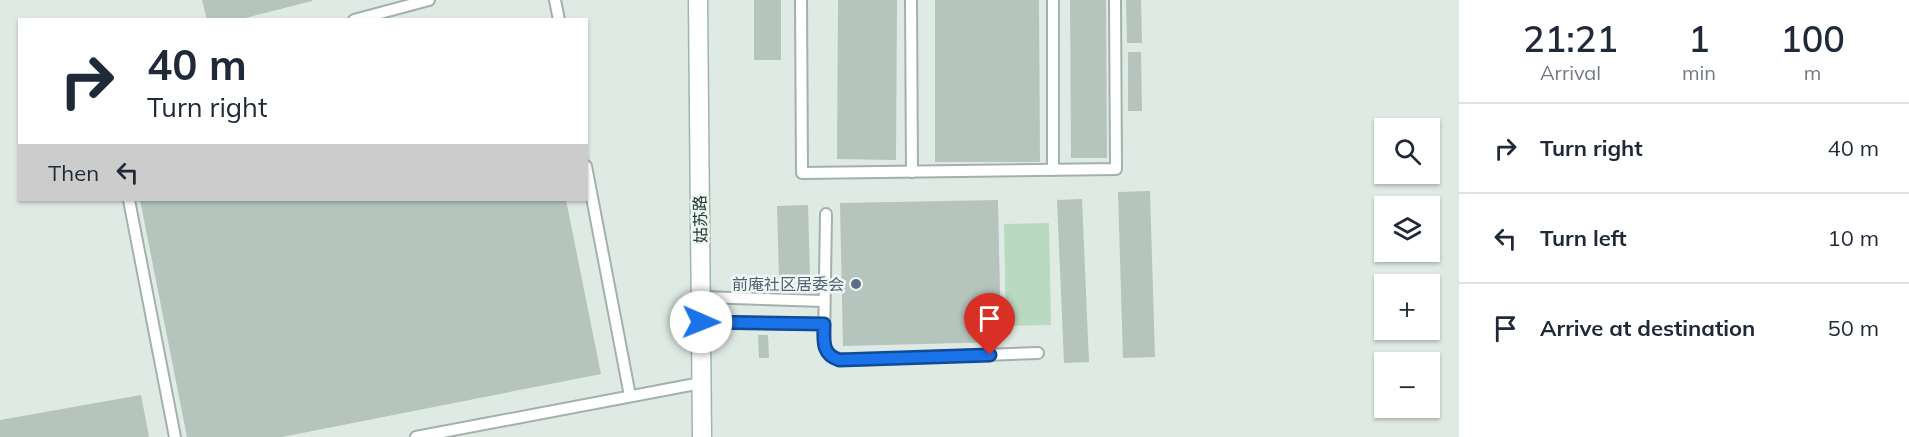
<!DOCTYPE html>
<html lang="en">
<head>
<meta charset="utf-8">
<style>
	body { margin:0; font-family:Mulish,"Noto Sans SC",sans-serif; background:#f2f2f3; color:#1f2937; height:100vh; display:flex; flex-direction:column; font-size:22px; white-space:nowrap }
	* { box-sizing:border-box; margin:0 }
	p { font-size:20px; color:#747a83 }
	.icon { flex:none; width:33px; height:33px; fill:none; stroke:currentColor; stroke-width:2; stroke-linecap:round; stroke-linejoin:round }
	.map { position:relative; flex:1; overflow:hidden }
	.panel { display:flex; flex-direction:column; background:#fff; width:450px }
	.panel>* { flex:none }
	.banner { position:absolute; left:18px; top:18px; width:570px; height:183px; border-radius:0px; box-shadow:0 2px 4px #0004; background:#fff; color:#1f2937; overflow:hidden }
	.tools { position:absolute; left:1374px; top:118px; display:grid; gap:12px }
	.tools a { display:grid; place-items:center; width:66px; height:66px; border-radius:0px; background:#fff; box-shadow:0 2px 4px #0004; font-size:30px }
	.pin { position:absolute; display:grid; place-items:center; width:51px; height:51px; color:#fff; margin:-62px -26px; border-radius:50% 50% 50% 0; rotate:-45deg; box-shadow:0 0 6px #0007 }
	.pin .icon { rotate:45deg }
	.me { position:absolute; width:66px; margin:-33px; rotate:91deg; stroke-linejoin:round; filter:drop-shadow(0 0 4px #0008) }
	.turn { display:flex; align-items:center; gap:21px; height:126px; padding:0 30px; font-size:27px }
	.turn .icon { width:78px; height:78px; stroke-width:2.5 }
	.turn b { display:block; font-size:42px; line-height:51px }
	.then { display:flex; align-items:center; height:57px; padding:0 30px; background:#0003; gap:12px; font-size:22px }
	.eta { display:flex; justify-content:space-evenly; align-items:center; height:102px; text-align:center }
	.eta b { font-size:36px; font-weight:600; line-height:42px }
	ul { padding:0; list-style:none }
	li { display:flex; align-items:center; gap:18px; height:90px; padding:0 30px; border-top:2px solid #e0e1e3 }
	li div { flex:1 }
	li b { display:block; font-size:22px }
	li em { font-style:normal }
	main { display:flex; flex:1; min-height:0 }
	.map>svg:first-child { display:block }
</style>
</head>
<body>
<main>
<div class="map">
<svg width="1459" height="437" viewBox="0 0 1459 437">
	<rect width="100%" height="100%" fill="#dfeae4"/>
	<path fill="#b9dac0" d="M 1049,223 L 1051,325 L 1006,326 L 1004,224 Z"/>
	<g fill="#b5c4bd">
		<path d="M 202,0 L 312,0 L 312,1 L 237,20 L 207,20 Z"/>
		<rect x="754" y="0" width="27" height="60"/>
		<path d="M 838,0 L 897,0 L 896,160 L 837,159 Z"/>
		<path d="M 935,0 L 1039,0 L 1040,162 L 935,162 Z"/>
		<path d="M 1070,0 L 1106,0 L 1107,158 L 1071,158 Z"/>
		<path d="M 1126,0 L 1141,0 L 1142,43 L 1127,43 Z"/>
		<path d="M 1128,52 L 1141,52 L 1142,111 L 1128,111 Z"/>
		<path d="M 1150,191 L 1155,357 L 1123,358 L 1118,192 Z"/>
		<path d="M 1082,199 L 1089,362 L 1064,363 L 1057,200 Z"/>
		<path d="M 140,200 L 566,200 L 601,374 L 282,437 L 187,437 Z"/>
		<path d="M 998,200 L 1001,342 L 843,346 L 840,203 Z"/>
		<path d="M 808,205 L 810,276 L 779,277 L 777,206 Z"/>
		<path d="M 758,335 L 768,335 L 769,358 L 759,358 Z"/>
		<path d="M 141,395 L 149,437 L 0,437 L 0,420 Z"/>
	</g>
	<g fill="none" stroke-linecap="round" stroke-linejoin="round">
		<defs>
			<g id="lane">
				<path d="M 555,0 L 559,20"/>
				<path d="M 801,0 L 802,173 L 1116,169 L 1115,0"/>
				<path d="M 911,0 L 912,172"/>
				<path d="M 1053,0 L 1053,170"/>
				<path d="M 354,20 L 429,0"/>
				<path d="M 586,166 L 630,396"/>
				<path d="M 129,200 L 175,437"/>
				<path d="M 826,214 L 824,344 C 827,357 836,359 848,360 L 1038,353"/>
				<path d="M 701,297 L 824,301"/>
				<path d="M 701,322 L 824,324"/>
				<path d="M 416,437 L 701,383"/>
			</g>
			<path id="secondary" d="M 698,0 L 702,437"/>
		</defs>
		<use href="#lane" stroke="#a2b1ab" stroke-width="14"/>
		<use href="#secondary" stroke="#9fb5ac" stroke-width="21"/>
		<use href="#lane" stroke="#fff" stroke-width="10"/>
		<use href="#secondary" stroke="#fff" stroke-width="18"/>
	</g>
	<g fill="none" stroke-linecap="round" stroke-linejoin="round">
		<defs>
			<path id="route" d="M 701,322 L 824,324 C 824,340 821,354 839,360 L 990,355"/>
		</defs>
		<use href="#route" stroke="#114b97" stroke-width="15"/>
		<use href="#route" stroke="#1a73e8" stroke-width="10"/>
	</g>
	<circle fill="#5c6f8a" stroke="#eff7f3" stroke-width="2" cx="856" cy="284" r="6"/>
	<g text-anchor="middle" stroke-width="5" stroke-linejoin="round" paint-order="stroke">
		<g font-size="16" fill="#213931" stroke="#eff7f3">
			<text transform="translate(700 219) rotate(-91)" y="6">姑苏路</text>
		</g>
		<g font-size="16" fill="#4e5e75" stroke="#eff7f3" text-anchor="end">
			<text x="844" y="290">前庵社区居委会</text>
		</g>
	</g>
</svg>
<div class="tools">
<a><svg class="icon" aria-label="search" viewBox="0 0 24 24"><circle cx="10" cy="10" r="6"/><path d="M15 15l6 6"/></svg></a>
<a><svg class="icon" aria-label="layers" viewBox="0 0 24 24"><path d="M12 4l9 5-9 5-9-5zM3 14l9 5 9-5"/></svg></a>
<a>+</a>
<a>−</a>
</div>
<div class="pin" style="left:990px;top:355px;background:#d93025"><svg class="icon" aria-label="arrive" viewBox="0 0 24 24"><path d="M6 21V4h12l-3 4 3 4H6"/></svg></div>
<svg class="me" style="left:701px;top:322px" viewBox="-20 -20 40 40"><circle r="19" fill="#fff"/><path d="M0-13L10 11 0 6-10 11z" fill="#1a73e8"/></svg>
<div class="banner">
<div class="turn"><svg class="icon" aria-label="right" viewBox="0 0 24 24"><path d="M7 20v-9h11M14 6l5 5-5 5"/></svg><div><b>40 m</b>Turn right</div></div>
<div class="then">Then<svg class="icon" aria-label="left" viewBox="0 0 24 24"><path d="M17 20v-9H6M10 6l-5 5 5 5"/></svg></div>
</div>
</div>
<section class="panel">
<div class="eta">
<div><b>21:21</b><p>Arrival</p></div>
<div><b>1</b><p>min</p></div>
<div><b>100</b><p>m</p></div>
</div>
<ul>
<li><svg class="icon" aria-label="right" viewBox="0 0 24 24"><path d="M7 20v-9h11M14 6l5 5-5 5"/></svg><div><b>Turn right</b></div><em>40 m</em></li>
<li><svg class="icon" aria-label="left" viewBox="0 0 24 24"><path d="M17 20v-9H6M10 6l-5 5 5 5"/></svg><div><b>Turn left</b></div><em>10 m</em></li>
<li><svg class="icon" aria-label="arrive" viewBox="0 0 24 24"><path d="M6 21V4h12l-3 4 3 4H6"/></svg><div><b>Arrive at destination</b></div><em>50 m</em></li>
</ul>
</section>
</main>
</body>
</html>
